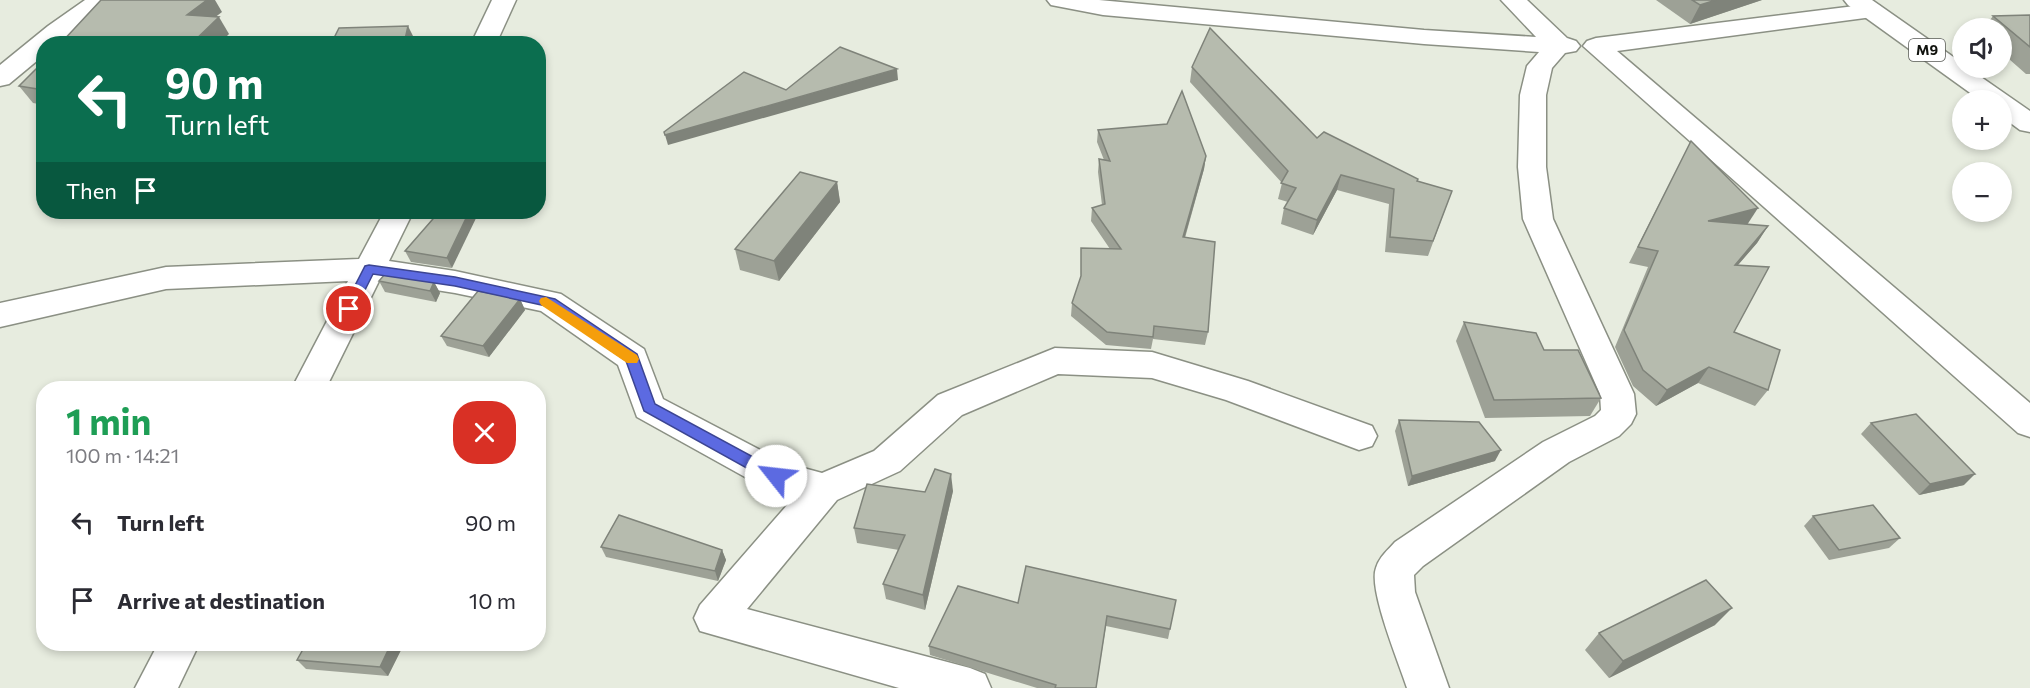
<!DOCTYPE html>
<html lang="en">
<head>
<meta charset="utf-8">
<style>
	body { margin:0; font-family:Commissioner,sans-serif; background:#f2f2f3; color:#2b2b33; height:100vh; display:flex; flex-direction:column; font-size:22px; white-space:nowrap }
	* { box-sizing:border-box; margin:0 }
	p { font-size:20px; color:#7c7c81 }
	.icon { flex:none; width:33px; height:33px; fill:none; stroke:currentColor; stroke-width:2; stroke-linecap:round; stroke-linejoin:round }
	.map { position:relative; flex:1; overflow:hidden }
	.side { position:absolute; left:36px; top:381px; width:510px; height:270px; display:flex; flex-direction:column; background:#fff; border-radius:24px; box-shadow:0 3px 9px #0003 }
	.side>* { flex:none }
	.guide { position:absolute; left:36px; top:36px; width:510px; height:183px; border-radius:24px; box-shadow:0 3px 9px #0003; background:#0b6e4f; color:#fff; overflow:hidden }
	.fabs { position:absolute; left:1952px; top:18px; display:grid; gap:12px }
	.fabs a { display:grid; place-items:center; width:60px; height:60px; border-radius:50%; background:#fff; box-shadow:0 3px 9px #0003; font-size:30px }
	.pin { position:absolute; display:grid; place-items:center; width:51px; height:51px; color:#fff; margin:-26px; border:3px solid #fff; border-radius:50%; box-shadow:0 2px 6px #0007 }
	.me { position:absolute; width:66px; margin:-33px; rotate:299deg; stroke-linejoin:round; filter:drop-shadow(0 0 4px #0008) }
	.turn { display:flex; align-items:center; gap:21px; height:126px; padding:0 30px; font-size:27px }
	.turn .icon { width:78px; height:78px; stroke-width:2.5 }
	.turn b { display:block; font-size:42px; line-height:51px }
	.then { display:flex; align-items:center; height:57px; padding:0 30px; background:#0003; gap:12px; font-size:22px }
	.round { display:grid; place-items:center; flex:none; width:63px; height:63px; border-radius:24px; background:#f2f2f3 }
	.overview { display:flex; align-items:center; justify-content:space-between; height:102px; padding:0 30px }
	h1 { font-size:36px; font-weight:700; line-height:45px; color:#1e9e55 }
	ul { padding:0; list-style:none }
	li { display:flex; align-items:center; gap:18px; height:78px; padding:0 30px }
	li div { flex:1 }
	li b { display:block; font-size:22px }
	li em { font-style:normal }
	.map>svg:first-child { display:block }
</style>
</head>
<body>
<div class="map">
<svg width="2030" height="688" viewBox="0 0 2030 688">
	<rect width="100%" height="100%" fill="#e7ecdf"/>
	<g fill="none" stroke-linecap="round" stroke-linejoin="round">
		<defs>
			<g id="street">
				<path d="M 85,0 L 113,0 L 109,5 L 57,44 L 44,44 L 44,55 L 9,84 L 0,86 L 0,65 L 48,26 Z"/>
				<path d="M 492,0 L 516,0 L 496,44 L 471,44 Z"/>
				<path d="M 1047,0 L 1099,0 L 1424,30 L 1536,37 L 1501,0 L 1527,0 L 1567,38 L 1576,41 L 1580,46 L 1576,51 L 1565,53 L 1552,68 L 1546,95 L 1546,167 L 1553,219 L 1634,394 L 1636,414 L 1631,424 L 1619,436 L 1569,462 L 1423,566 L 1414,575 L 1415,592 L 1449,688 L 1407,688 C 1399,663 1368,589 1376,568 C 1379,557 1388,550 1395,542 L 1543,442 L 1595,416 L 1601,410 L 1600,394 L 1523,219 L 1518,167 L 1520,95 L 1527,66 L 1539,52 L 1424,44 L 1103,15 L 1051,5 Z"/>
				<path d="M 1871,4 L 1880,6 L 1883,11 L 1880,16 L 1617,51 L 2030,403 L 2030,437 L 2018,433 L 1583,46 L 1587,41 L 1596,38 Z"/>
				<path d="M 384,212 L 413,212 L 389,261 L 455,271 L 561,294 L 644,349 L 663,399 L 785,463 L 822,473 L 874,451 L 938,395 L 1055,348 L 1152,352 L 1248,381 L 1372,426 L 1377,436 L 1372,446 L 1359,450 L 1226,400 L 1152,378 L 1058,374 L 962,415 L 900,471 L 837,500 L 747,609 L 970,668 L 985,674 L 991,688 L 899,688 L 700,631 L 694,618 L 700,605 L 795,496 L 763,487 L 637,417 L 618,365 L 541,311 L 455,293 L 379,281 L 326,388 L 292,388 L 348,281 L 166,289 L 0,327 L 0,303 L 166,267 L 359,259 Z"/>
				<path d="M 158,644 L 199,644 L 178,688 L 135,688 Z"/>
			</g>
			<path id="primary" d="M 1844,0 L 1872,0 L 1962,63 L 1962,68 L 1968,68 L 2030,111 L 2030,132 L 2020,130 L 2001,116 L 2001,100 L 1980,100 L 1848,5 Z"/>
		</defs>
		<use href="#street" stroke="#8b9084" stroke-width="3"/>
		<use href="#primary" stroke="#8b9084" stroke-width="3"/>
		<use href="#street" fill="#fff" fill-rule="evenodd"/>
		<use href="#primary" fill="#fff" fill-rule="evenodd"/>
	</g>
	<g fill="#9da196">
		<path d="M 1656,0 L 1762,0 L 1690,24 Z"/>
		<path d="M 2030,15 L 2030,74 L 2026,74 L 2001,52 L 2001,28 L 1984,28 L 1993,16 Z"/>
		<path d="M 44,61 L 44,105 L 33,103 L 19,86 Z"/>
		<path d="M 1192,67 L 1317,138 L 1417,181 L 1452,191 L 1428,256 L 1385,252 L 1389,204 L 1337,190 L 1313,235 L 1281,224 L 1284,208 L 1288,202 L 1278,199 L 1282,183 L 1190,82 Z"/>
		<path d="M 1098,130 L 1206,156 L 1204,169 L 1185,238 L 1208,332 L 1205,345 L 1153,339 L 1151,349 L 1106,345 L 1071,316 L 1072,303 L 1081,278 L 1081,248 L 1110,249 L 1091,221 L 1092,208 L 1102,205 L 1098,172 L 1099,159 L 1104,160 L 1097,142 Z"/>
		<path d="M 1691,141 L 1747,225 L 1768,226 L 1757,243 L 1738,265 L 1734,332 L 1768,390 L 1755,406 L 1698,383 L 1656,406 L 1633,386 L 1615,347 L 1648,267 L 1629,263 Z"/>
		<path d="M 837,182 L 840,202 L 779,281 L 740,270 L 735,249 Z"/>
		<path d="M 439,212 L 452,268 L 411,262 L 405,251 Z"/>
		<path d="M 379,281 L 434,282 L 440,293 L 436,302 L 385,292 Z"/>
		<path d="M 520,299 L 525,310 L 489,357 L 447,346 L 441,336 Z"/>
		<path d="M 1464,322 L 1544,350 L 1601,398 L 1590,416 L 1485,418 L 1456,341 Z"/>
		<path d="M 1399,420 L 1495,461 L 1408,486 L 1395,431 Z"/>
		<path d="M 1871,423 L 1964,485 L 1919,495 L 1861,434 Z"/>
		<path d="M 953,491 L 925,610 L 886,599 L 883,584 L 899,550 L 857,543 L 854,528 L 925,492 Z"/>
		<path d="M 1813,516 L 1900,538 L 1889,548 L 1829,560 L 1804,526 Z"/>
		<path d="M 601,547 L 722,550 L 726,560 L 718,581 L 606,557 Z"/>
		<path d="M 1176,600 L 1168,639 L 1106,626 L 1096,688 L 1037,688 L 930,655 L 929,646 L 1018,603 Z"/>
		<path d="M 1715,625 L 1609,678 L 1585,650 L 1599,633 Z"/>
		<path d="M 404,644 L 388,676 L 306,669 L 297,660 Z"/>
	</g>
	<g fill="#7f837a">
		<path d="M 207,0 L 215,0 L 222,12 L 197,31 L 187,15 Z"/>
		<path d="M 1716,0 L 1762,0 L 1690,24 L 1700,5 Z"/>
		<path d="M 219,17 L 229,34 L 219,44 L 191,44 Z"/>
		<path d="M 408,26 L 413,36 L 412,44 L 404,44 Z"/>
		<path d="M 897,69 L 898,80 L 668,145 L 665,135 Z"/>
		<path d="M 1206,156 L 1204,169 L 1181,250 L 1183,237 Z"/>
		<path d="M 1341,175 L 1337,190 L 1313,235 L 1317,220 Z"/>
		<path d="M 837,182 L 840,202 L 779,281 L 774,261 Z"/>
		<path d="M 1758,208 L 1747,225 L 1708,221 Z"/>
		<path d="M 469,212 L 479,212 L 452,268 L 447,258 Z"/>
		<path d="M 1768,226 L 1757,243 L 1724,281 L 1735,265 Z"/>
		<path d="M 434,282 L 440,293 L 436,302 L 430,291 Z"/>
		<path d="M 520,299 L 525,310 L 489,357 L 483,346 Z"/>
		<path d="M 1709,367 L 1698,383 L 1656,406 L 1667,390 Z"/>
		<path d="M 1501,450 L 1495,461 L 1408,486 L 1412,476 Z"/>
		<path d="M 951,474 L 953,491 L 925,610 L 923,595 Z"/>
		<path d="M 1975,474 L 1964,485 L 1919,495 L 1930,484 Z"/>
		<path d="M 722,550 L 726,560 L 718,581 L 715,571 Z"/>
		<path d="M 1732,608 L 1715,625 L 1609,678 L 1623,661 Z"/>
		<path d="M 391,644 L 404,644 L 388,676 L 380,667 Z"/>
	</g>
	<g fill="#b6bbae" stroke="#7f837a" stroke-width="1.5">
		<path d="M 101,0 L 207,0 L 187,15 L 219,17 L 191,44 L 60,44 Z"/>
		<path d="M 1692,0 L 1716,0 L 1700,5 Z"/>
		<path d="M 2030,15 L 2030,47 L 1993,16 Z"/>
		<path d="M 408,26 L 404,44 L 331,44 L 339,28 Z"/>
		<path d="M 1210,28 L 1317,138 L 1324,132 L 1418,179 L 1417,181 L 1452,191 L 1433,241 L 1390,237 L 1394,189 L 1341,175 L 1317,220 L 1284,208 L 1296,188 L 1281,183 L 1288,171 L 1192,67 Z"/>
		<path d="M 840,47 L 897,69 L 665,135 L 664,132 L 744,72 L 786,90 Z"/>
		<path d="M 44,61 L 44,90 L 19,86 Z"/>
		<path d="M 1182,91 L 1206,156 L 1183,237 L 1215,242 L 1208,332 L 1154,326 L 1153,337 L 1107,332 L 1072,303 L 1081,276 L 1081,248 L 1121,249 L 1092,208 L 1105,204 L 1099,159 L 1110,161 L 1098,130 L 1167,124 Z"/>
		<path d="M 1691,141 L 1758,208 L 1708,221 L 1768,226 L 1735,265 L 1769,267 L 1734,332 L 1780,350 L 1768,390 L 1709,367 L 1667,390 L 1643,370 L 1624,330 L 1658,251 L 1638,247 Z"/>
		<path d="M 800,172 L 837,182 L 774,261 L 735,249 Z"/>
		<path d="M 439,212 L 469,212 L 447,258 L 405,251 Z"/>
		<path d="M 385,274 L 434,282 L 430,291 L 379,281 Z"/>
		<path d="M 478,291 L 520,299 L 483,346 L 441,336 Z"/>
		<path d="M 1464,322 L 1536,333 L 1544,350 L 1578,350 L 1601,398 L 1494,400 Z"/>
		<path d="M 1916,414 L 1975,474 L 1930,484 L 1871,423 Z"/>
		<path d="M 1399,420 L 1479,422 L 1501,450 L 1412,476 Z"/>
		<path d="M 935,469 L 951,474 L 923,595 L 883,584 L 905,535 L 854,528 L 867,484 L 925,492 Z"/>
		<path d="M 1873,505 L 1900,538 L 1839,550 L 1813,516 Z"/>
		<path d="M 619,515 L 722,550 L 715,571 L 601,547 Z"/>
		<path d="M 1026,566 L 1176,600 L 1170,629 L 1107,616 L 1096,688 L 1055,688 L 1056,685 L 929,646 L 958,586 L 1018,603 Z"/>
		<path d="M 1706,580 L 1732,608 L 1623,661 L 1599,633 Z"/>
		<path d="M 306,644 L 391,644 L 380,667 L 297,660 Z"/>
	</g>
	<path fill="#5c6ae1" stroke="#3c4592" stroke-width="1.5" d="M 369,265 L 455,277 L 555,299 L 637,354 L 655,404 L 781,472 L 783,476 L 781,481 L 776,483 L 770,481 L 644,411 L 626,361 L 546,306 L 455,286 L 373,274 L 354,312 L 345,312 L 343,309 L 365,266 Z"/>
	<path fill="#f59e0b" d="M 546,297 L 637,355 L 639,359 L 637,363 L 627,363 L 541,305 L 539,301 L 541,298 Z"/>
	<g text-anchor="middle" stroke-width="5" stroke-linejoin="round" paint-order="stroke">
		<rect fill="#fff" stroke="#585a56" stroke-width="1.5" x="1909" y="39" width="36" height="22" rx="4.5"/>
		<g font-size="14" font-weight="bold" fill="#11130e">
			<text x="1927" y="55">M9</text>
		</g>
	</g>
</svg>
<div class="fabs">
<a><svg class="icon" aria-label="sound" viewBox="0 0 24 24"><path d="M4 9h4l5-4v14l-5-4H4zM17 9q2 3 0 6"/></svg></a>
<a>+</a>
<a>−</a>
</div>
<div class="pin" style="left:349px;top:309px;background:#d93025"><svg class="icon" aria-label="arrive" viewBox="0 0 24 24"><path d="M6 21V4h12l-3 4 3 4H6"/></svg></div>
<svg class="me" style="left:776px;top:476px" viewBox="-20 -20 40 40"><circle r="19" fill="#fff"/><path d="M0-13L10 11 0 6-10 11z" fill="#5c6ae1"/></svg>
<div class="guide">
<div class="turn"><svg class="icon" aria-label="left" viewBox="0 0 24 24"><path d="M17 20v-9H6M10 6l-5 5 5 5"/></svg><div><b>90 m</b>Turn left</div></div>
<div class="then">Then<svg class="icon" aria-label="arrive" viewBox="0 0 24 24"><path d="M6 21V4h12l-3 4 3 4H6"/></svg></div>
</div>
<section class="side">
<div class="overview"><div><h1>1 min</h1><p>100 m · 14:21</p></div><a class="round" style="background:#d93025;color:#fff"><svg class="icon" aria-label="close" viewBox="0 0 24 24"><path d="M6 6l12 12M18 6L6 18"/></svg></a></div>
<ul>
<li><svg class="icon" aria-label="left" viewBox="0 0 24 24"><path d="M17 20v-9H6M10 6l-5 5 5 5"/></svg><div><b>Turn left</b></div><em>90 m</em></li>
<li><svg class="icon" aria-label="arrive" viewBox="0 0 24 24"><path d="M6 21V4h12l-3 4 3 4H6"/></svg><div><b>Arrive at destination</b></div><em>10 m</em></li>
</ul>
</section>
</div>
</body>
</html>
